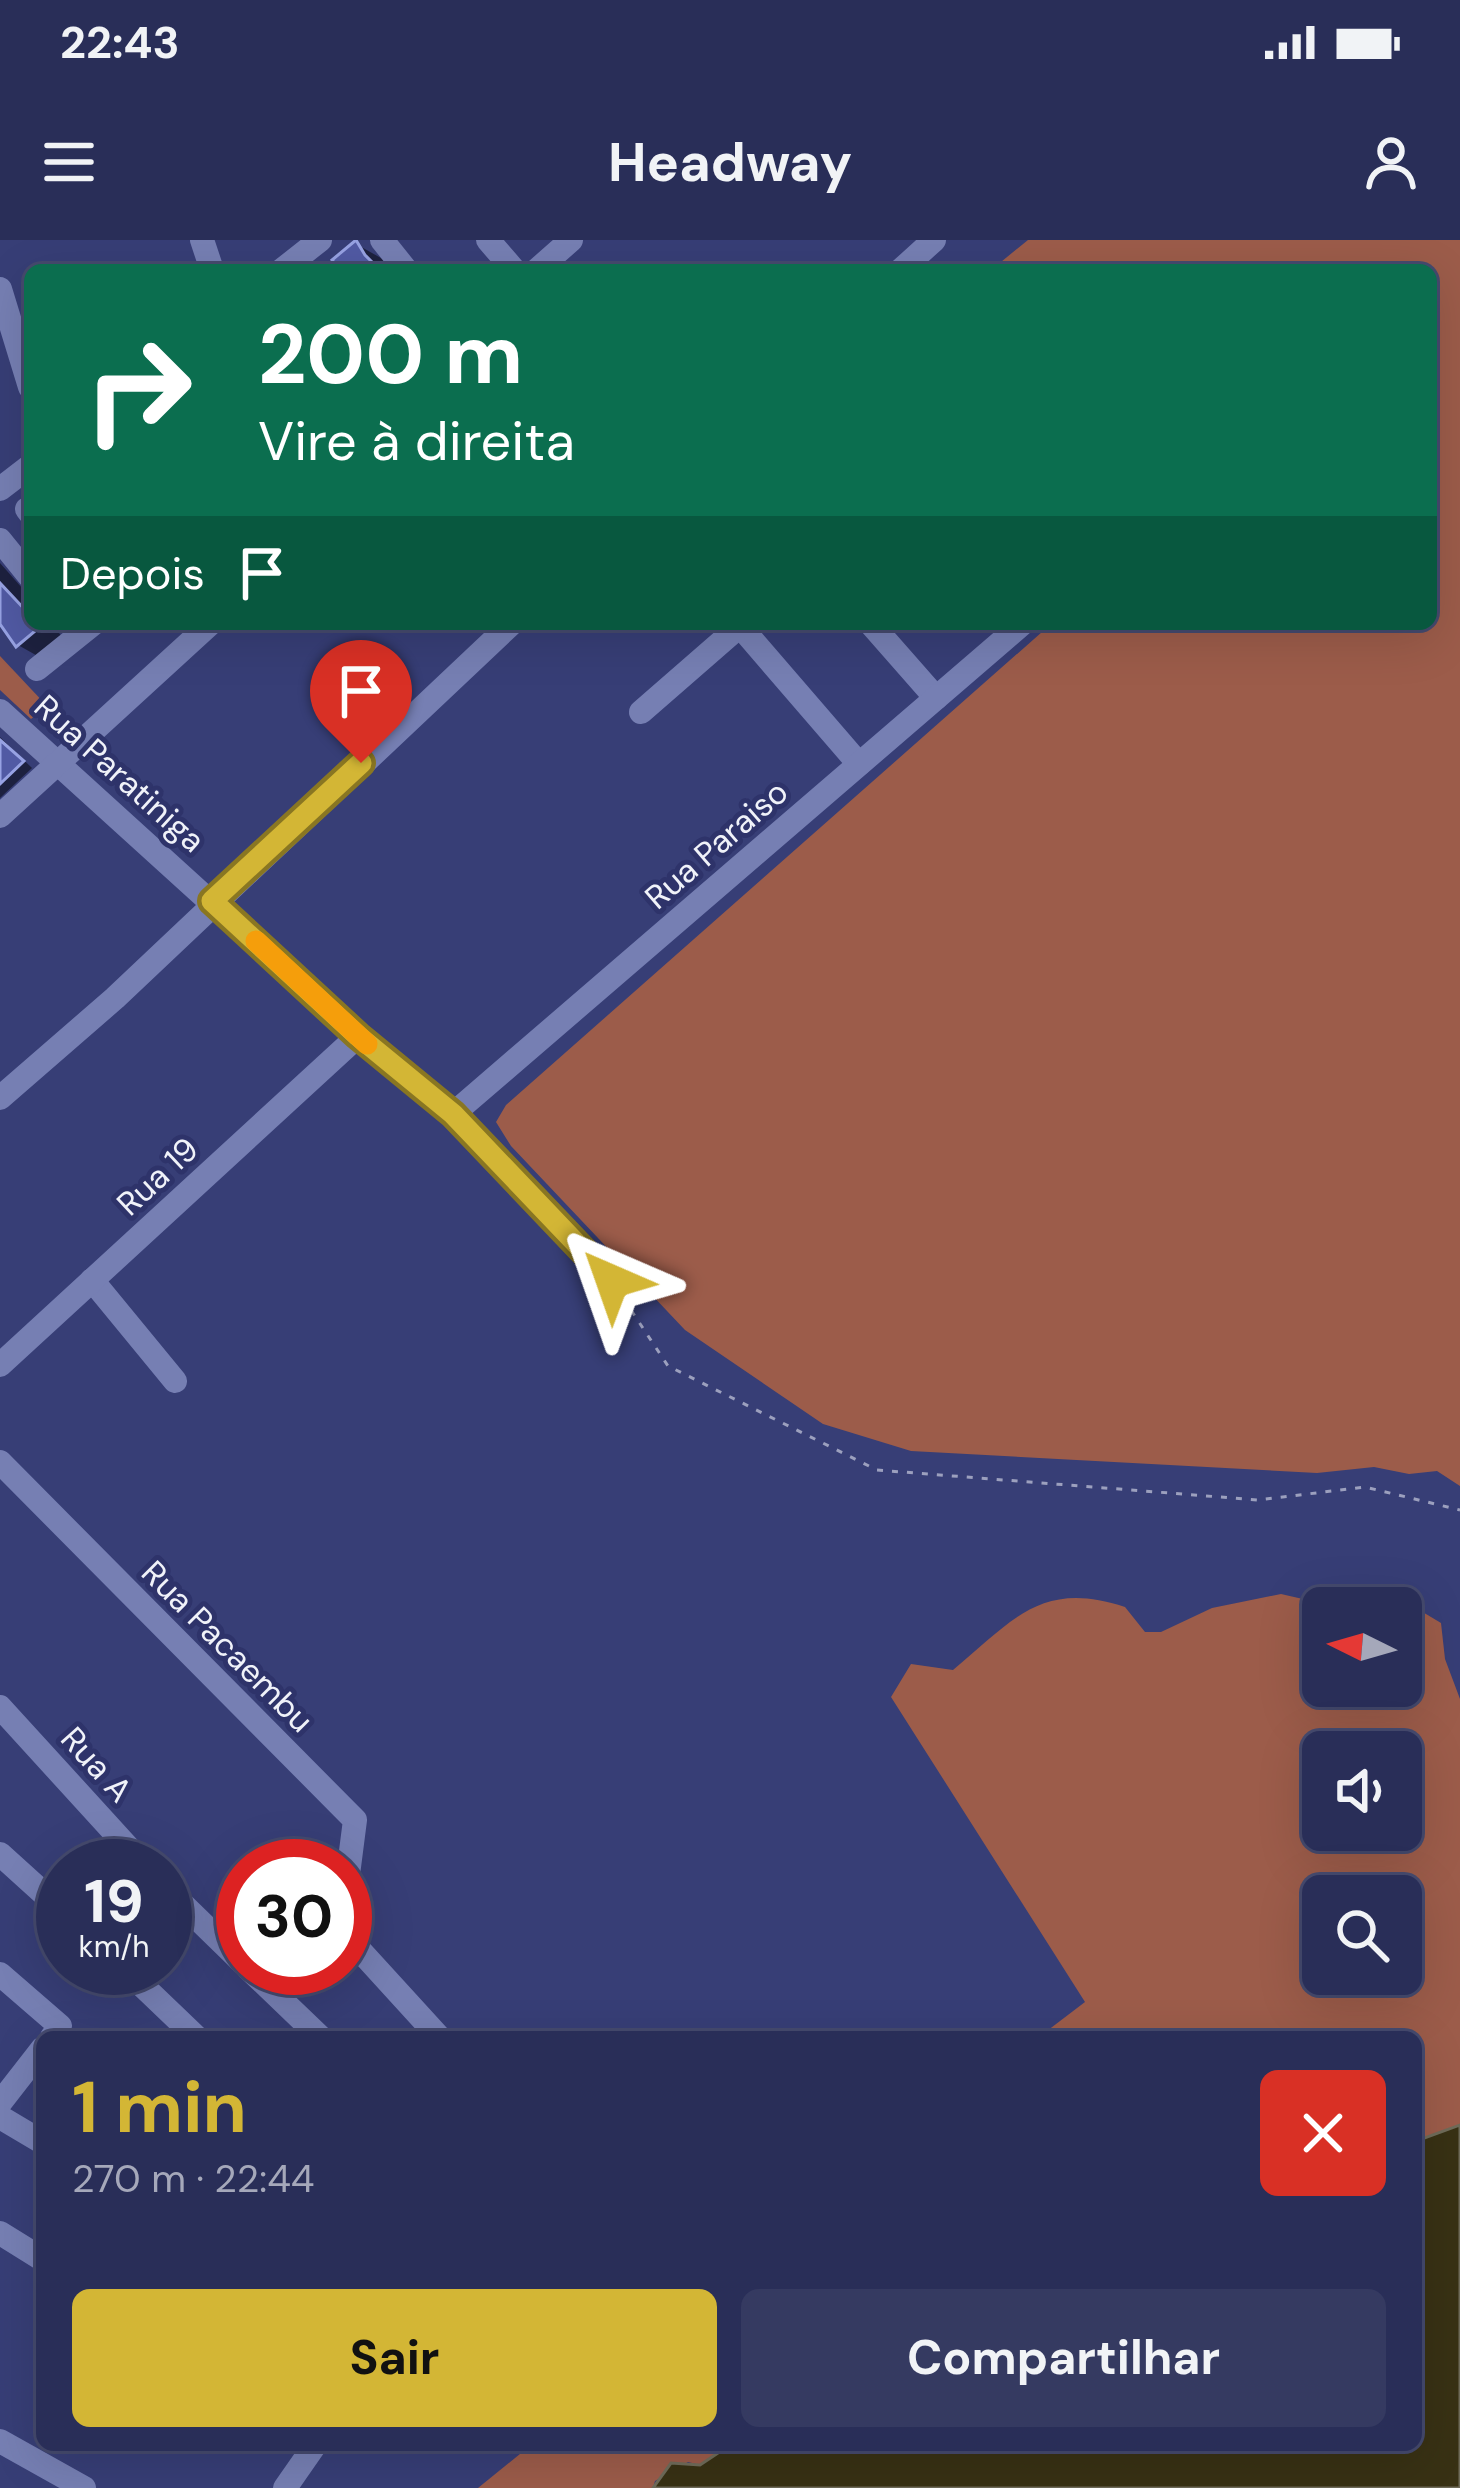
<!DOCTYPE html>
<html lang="pt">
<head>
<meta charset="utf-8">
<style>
	body { margin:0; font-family:"DM Sans",sans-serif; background:#353a61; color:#f1f3f6; height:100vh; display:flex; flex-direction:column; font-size:45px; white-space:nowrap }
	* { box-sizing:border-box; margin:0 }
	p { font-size:39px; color:#a5a8ba }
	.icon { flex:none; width:66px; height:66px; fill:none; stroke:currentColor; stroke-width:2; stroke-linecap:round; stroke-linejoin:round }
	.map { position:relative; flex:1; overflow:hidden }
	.details { position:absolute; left:36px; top:1791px; width:1386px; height:420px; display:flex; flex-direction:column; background:#292e58; border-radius:18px; box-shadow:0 12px 48px #0002,0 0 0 3px #454a6e }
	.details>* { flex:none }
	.hud { position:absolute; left:24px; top:24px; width:1413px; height:366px; border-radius:18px; box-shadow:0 12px 48px #0002,0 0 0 3px #454a6e; background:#0b6e4f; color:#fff; overflow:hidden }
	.needle { width:78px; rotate:275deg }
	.fabs { position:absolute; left:1302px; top:1347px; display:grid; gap:24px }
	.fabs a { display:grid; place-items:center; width:120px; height:120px; border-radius:18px; background:#292e58; box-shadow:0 12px 48px #0002,0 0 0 3px #454a6e; font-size:60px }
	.speed { position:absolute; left:36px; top:1599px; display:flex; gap:24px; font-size:60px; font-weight:700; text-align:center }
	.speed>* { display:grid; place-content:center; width:156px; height:156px; border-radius:50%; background:#292e58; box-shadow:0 12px 48px #0002,0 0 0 3px #454a6e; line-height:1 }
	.speed small { font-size:30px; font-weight:400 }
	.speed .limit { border:18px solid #d22; background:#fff; color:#111 }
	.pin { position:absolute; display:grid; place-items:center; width:102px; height:102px; color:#fff; margin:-123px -51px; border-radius:50% 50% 50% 0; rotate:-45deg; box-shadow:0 0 12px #0007 }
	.pin .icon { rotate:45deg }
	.me { position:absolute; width:132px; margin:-66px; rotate:317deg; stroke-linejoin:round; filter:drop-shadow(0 0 9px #0008) }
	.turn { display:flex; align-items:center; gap:42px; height:252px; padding:0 36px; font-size:54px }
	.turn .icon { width:156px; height:156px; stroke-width:2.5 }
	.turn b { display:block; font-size:84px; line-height:102px }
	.then { display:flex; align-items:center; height:114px; padding:0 36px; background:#0003; gap:24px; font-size:45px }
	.round { display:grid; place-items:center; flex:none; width:126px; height:126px; border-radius:18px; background:#353a61 }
	.summary { display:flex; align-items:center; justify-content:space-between; height:204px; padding:0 36px }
	h1 { font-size:72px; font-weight:700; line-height:90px; color:#d3b635 }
	.button { display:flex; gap:24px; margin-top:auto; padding:24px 36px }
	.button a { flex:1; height:138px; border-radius:18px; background:#d3b635; color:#111; font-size:48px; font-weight:700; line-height:138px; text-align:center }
	.button a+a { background:#353a61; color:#f1f3f6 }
	.status { display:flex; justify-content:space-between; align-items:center; height:84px; padding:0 60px; background:#292e58; direction:ltr }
	.status svg { height:33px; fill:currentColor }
	header { display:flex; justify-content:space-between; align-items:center; height:156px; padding:0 36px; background:#292e58; font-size:54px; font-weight:700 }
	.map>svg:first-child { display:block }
</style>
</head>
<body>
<div class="status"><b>22:43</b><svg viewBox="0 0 49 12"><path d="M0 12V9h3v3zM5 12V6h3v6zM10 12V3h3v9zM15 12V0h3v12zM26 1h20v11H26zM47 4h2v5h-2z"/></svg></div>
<header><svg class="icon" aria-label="menu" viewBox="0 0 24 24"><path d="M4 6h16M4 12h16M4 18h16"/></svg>Headway<svg class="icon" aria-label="person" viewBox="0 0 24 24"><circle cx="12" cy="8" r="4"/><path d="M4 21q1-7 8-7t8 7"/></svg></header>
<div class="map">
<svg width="1460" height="2248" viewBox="0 0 1460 2248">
	<rect width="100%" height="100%" fill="#373e76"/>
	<g fill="#9c5c4a" fill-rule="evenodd">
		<path d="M 1028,0 L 1460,0 L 1460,1246 L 1437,1231 L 1409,1234 L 1374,1227 L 1317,1233 L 911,1211 L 823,1184 L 685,1090 L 511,906 L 496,882 L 506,865 L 1051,384 L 1431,384 L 1431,30 L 991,30 Z"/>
		<path d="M 0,416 L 47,466 L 31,479 L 0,450 Z"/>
		<path d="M 1281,1354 L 1342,1368 L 1323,1368 L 1323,1446 L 1401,1446 L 1401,1372 L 1421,1371 L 1441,1383 L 1445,1419 L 1460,1459 L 1460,1885 L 1416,1901 L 1416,1797 L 1039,1797 L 1085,1762 L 891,1457 L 911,1424 L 953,1430 C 1012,1381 1041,1339 1125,1367 L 1145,1392 L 1161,1392 L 1212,1368 ZM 1323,1512 L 1401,1512 L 1401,1590 L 1323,1590 ZM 1323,1656 L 1401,1656 L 1401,1734 L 1323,1734 Z"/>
		<path d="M 531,2205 L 730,2205 L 700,2225 L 688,2222 L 655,2241 L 653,2248 L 478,2248 Z"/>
	</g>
	<path fill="#383114" stroke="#6f6b59" stroke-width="3" d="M 1460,1885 L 1460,2248 L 653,2248 L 671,2223 L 700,2225 L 730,2205 L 1416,2205 L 1416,1901 Z"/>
	<g fill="#0007">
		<path d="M 356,4 L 388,22 L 394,30 L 344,30 Z"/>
		<path d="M 0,323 L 30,357 L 30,384 L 52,384 L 70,407 L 50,423 L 18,405 L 0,383 Z"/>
		<path d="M 0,497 L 32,528 L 0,558 Z"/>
	</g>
	<g fill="#515aa4" stroke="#97a2e3" stroke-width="3">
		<path d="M 356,0 L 365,15 L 380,30 L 340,30 L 332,20 Z"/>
		<path d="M 0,343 L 30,375 L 30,384 L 40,387 L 16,407 L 0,384 Z"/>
		<path d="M 0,500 L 24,521 L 0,544 Z"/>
	</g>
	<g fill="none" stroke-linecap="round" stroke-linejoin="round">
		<path stroke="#9ca0be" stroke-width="3" stroke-dasharray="6 9" stroke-linecap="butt" d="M 623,1058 L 668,1126 L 877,1230 L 1258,1260 L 1365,1247 L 1460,1270"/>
		<g stroke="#767fb3" stroke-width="24">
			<path d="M 202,0 L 212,30"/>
			<path d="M 382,0 L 406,30"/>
			<path d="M 488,0 L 514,30"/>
			<path d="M 282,30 L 320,0"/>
			<path d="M 537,30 L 571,0"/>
			<path d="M 901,30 L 934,0"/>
			<path d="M 0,49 L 30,147"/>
			<path d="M 0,249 L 30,226"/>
			<path d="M 27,269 L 30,273"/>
			<path d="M 0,300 L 30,337"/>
			<path d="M 871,384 L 936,458"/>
			<path d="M 740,386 L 859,524"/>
			<path d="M 37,429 L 93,384"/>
			<path d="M 0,471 L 358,796 L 453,874 L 612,1041"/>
			<path d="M 641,472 L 742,384"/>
			<path d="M 0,576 L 210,384"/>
			<path d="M 0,858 L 115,758 L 511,384"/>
			<path d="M 453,874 L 1022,384"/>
			<path d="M 92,1040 L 175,1141"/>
			<path d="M 0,1125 L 358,796"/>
			<path d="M 0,1222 L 355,1580 L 345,1658"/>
			<path d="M 0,1467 L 145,1626"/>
			<path d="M 0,1614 L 63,1671"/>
			<path d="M 165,1647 L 243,1723"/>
			<path d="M 345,1666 L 355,1705 L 439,1797"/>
			<path d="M 124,1728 L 196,1797"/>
			<path d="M 248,1728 L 320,1797"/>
			<path d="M 0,1734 L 60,1786 L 52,1797"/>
			<path d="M 0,1863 L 42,1809"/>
			<path d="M 0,1877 L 42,1902"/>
			<path d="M 0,1993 L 42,2019"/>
			<path d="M 0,2201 L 84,2248"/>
			<path d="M 285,2248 L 315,2205"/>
		</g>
	</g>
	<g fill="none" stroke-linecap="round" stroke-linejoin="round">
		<defs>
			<path id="route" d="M 361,523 L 212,661 L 358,796 L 453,874 L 612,1041"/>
		</defs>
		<use href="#route" stroke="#897622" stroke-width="30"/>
		<use href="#route" stroke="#d3b635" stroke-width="21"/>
		<path stroke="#f59e0b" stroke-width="21" d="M 256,701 L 367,804"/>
	</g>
	<g text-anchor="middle" stroke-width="10" stroke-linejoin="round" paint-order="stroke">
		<g font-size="33" fill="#f0f2f9" stroke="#2e336a">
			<text transform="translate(120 533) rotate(42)" y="12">Rua Paratiniga</text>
			<text transform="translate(716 604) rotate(-41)" y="12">Rua Paraiso</text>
			<text transform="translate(157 936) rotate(-43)" y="12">Rua 19</text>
			<text transform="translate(228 1406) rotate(45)" y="12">Rua Pacaembu</text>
			<text transform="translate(97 1524) rotate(48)" y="12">Rua A</text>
		</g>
	</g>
</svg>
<div class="fabs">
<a><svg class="needle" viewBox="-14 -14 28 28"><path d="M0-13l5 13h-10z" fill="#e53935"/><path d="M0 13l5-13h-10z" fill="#a5a8ba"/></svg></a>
<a><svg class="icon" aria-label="sound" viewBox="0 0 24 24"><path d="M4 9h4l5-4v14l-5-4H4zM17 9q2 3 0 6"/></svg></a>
<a><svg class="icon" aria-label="search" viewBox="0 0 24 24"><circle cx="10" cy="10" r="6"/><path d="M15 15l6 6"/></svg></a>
</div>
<div class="speed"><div>19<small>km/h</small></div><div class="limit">30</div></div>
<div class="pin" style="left:361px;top:523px;background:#d93025"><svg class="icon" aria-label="arrive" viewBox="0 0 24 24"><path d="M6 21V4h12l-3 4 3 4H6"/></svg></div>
<svg class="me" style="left:612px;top:1041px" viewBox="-20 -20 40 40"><path d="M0-17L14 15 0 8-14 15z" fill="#d3b635" stroke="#fff" stroke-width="4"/></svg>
<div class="hud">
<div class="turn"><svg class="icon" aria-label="right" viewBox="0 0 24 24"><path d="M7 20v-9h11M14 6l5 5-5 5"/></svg><div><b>200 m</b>Vire à direita</div></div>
<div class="then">Depois<svg class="icon" aria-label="arrive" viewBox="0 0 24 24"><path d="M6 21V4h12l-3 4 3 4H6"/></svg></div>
</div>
<section class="details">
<div class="summary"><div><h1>1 min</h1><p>270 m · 22:44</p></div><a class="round" style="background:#d93025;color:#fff"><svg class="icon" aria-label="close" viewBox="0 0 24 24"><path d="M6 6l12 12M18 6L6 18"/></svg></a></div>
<div class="button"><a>Sair</a><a>Compartilhar</a></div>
</section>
</div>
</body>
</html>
